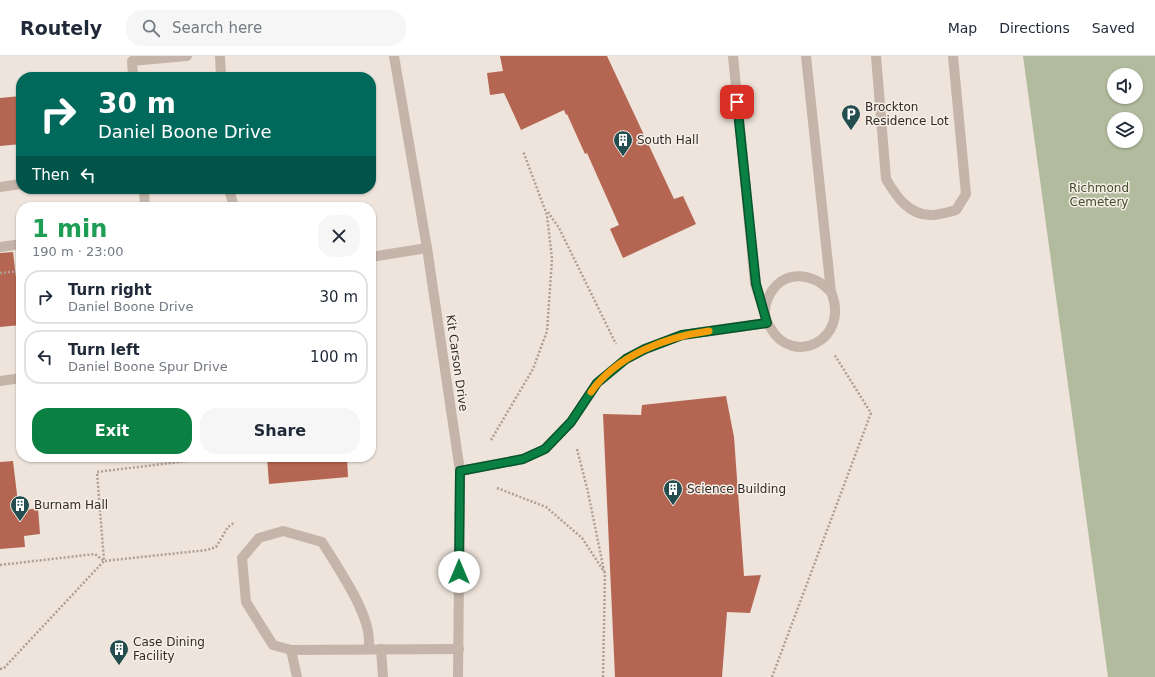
<!DOCTYPE html>
<html lang="en">
<head>
<meta charset="utf-8">
<style>
	body { margin:0; font-family:"DejaVu Sans",sans-serif; background:#f6f6f7; color:#1f2937; height:100vh; display:flex; flex-direction:column; font-size:15px; white-space:nowrap }
	* { box-sizing:border-box; margin:0 }
	p { font-size:13px; color:#747a83 }
	.icon { flex:none; width:22px; height:22px; fill:none; stroke:currentColor; stroke-width:2; stroke-linecap:round; stroke-linejoin:round }
	.map { position:relative; flex:1; overflow:hidden }
	.sheet { position:absolute; left:16px; top:146px; width:360px; height:260px; display:flex; flex-direction:column; background:#fff; border-radius:16px; box-shadow:0 1px 3px #0004 }
	.sheet>* { flex:none }
	.guide { position:absolute; left:16px; top:16px; width:360px; height:122px; border-radius:16px; box-shadow:0 1px 3px #0004; background:#00695c; color:#fff; overflow:hidden }
	.buttons { position:absolute; left:1107px; top:12px; display:grid; gap:8px }
	.buttons a { display:grid; place-items:center; width:36px; height:36px; border-radius:50%; background:#fff; box-shadow:0 1px 3px #0004; font-size:20px }
	.pin { position:absolute; display:grid; place-items:center; width:34px; height:34px; color:#fff; margin:-17px; border-radius:8px; box-shadow:0 2px 6px #0006 }
	.me { position:absolute; width:44px; margin:-22px; rotate:0deg; stroke-linejoin:round; filter:drop-shadow(0 0 3px #0008) }
	.turn { display:flex; align-items:center; gap:14px; height:84px; padding:0 16px; font-size:18px }
	.turn .icon { width:52px; height:52px; stroke-width:2.5 }
	.turn b { display:block; font-size:28px; line-height:34px }
	.then { display:flex; align-items:center; height:38px; padding:0 16px; background:#0003; gap:8px; font-size:15px }
	.round { display:grid; place-items:center; flex:none; width:42px; height:42px; border-radius:16px; background:#f6f6f7 }
	.headline { display:flex; align-items:center; justify-content:space-between; height:68px; padding:0 16px }
	h1 { font-size:24px; font-weight:700; line-height:30px; color:#1e9e55 }
	.button { display:flex; gap:8px; margin-top:auto; padding:8px 16px }
	.button a { flex:1; height:46px; border-radius:16px; background:#0b8043; color:#fff; font-size:16px; font-weight:700; line-height:46px; text-align:center }
	.button a+a { background:#f6f6f7; color:#1f2937 }
	ul { padding:0; list-style:none }
	li { display:flex; align-items:center; gap:12px; height:54px; margin:0 8px 6px; padding:0 8px; border:2px solid #e0e1e3; border-radius:16px }
	li div { flex:1 }
	li b { display:block; font-size:15px }
	li em { font-style:normal }
	header { display:flex; align-items:center; gap:24px; box-sizing:border-box; height:56px; padding:0 20px; background:#fff; border-bottom:1px solid #e0e1e3 }
	header strong { font-size:19px }
	nav { display:flex; gap:22px; margin-inline-start:auto; font-size:14px }
	.search { width:280px; height:36px; background:#f6f6f7; display:flex; align-items:center; gap:10px; box-sizing:border-box; padding:0 14px; border-radius:16px; color:#747a83; font-size:15px }
	.map>svg:first-child { display:block }
</style>
</head>
<body>
<header>
<strong>Routely</strong>
<div class="search"><svg class="icon" aria-label="search" viewBox="0 0 24 24"><circle cx="10" cy="10" r="6"/><path d="M15 15l6 6"/></svg>Search here</div>
<nav><a>Map</a><a>Directions</a><a>Saved</a></nav>
</header>
<div class="map">
<svg width="1155" height="621" viewBox="0 0 1155 621">
	<rect width="100%" height="100%" fill="#eee4db"/>
	<path fill="#b2bb9d" fill-rule="evenodd" d="M 1023,0 L 1155,0 L 1155,621 L 1108,621 ZM 1114,19 L 1136,19 L 1136,41 L 1114,41 ZM 1114,63 L 1136,63 L 1136,85 L 1114,85 Z"/>
	<g fill="#b56652">
		<path d="M 500,0 L 607,0 L 674,143 L 683,140 L 696,168 L 623,202 L 610,173 L 619,169 L 587,97 L 585,98 L 567,58 L 566,59 L 564,54 L 521,74 L 504,37 L 490,39 L 487,17 L 503,15 Z"/>
		<path d="M 21,40 L 21,88 L 0,90 L 0,42 Z"/>
		<path d="M 13,196 L 18,239 L 21,239 L 21,269 L 0,271 L 0,197 Z"/>
		<path d="M 726,340 L 734,381 L 744,520 L 761,519 L 750,557 L 727,556 L 722,621 L 615,621 L 603,358 L 641,359 L 642,349 Z"/>
		<path d="M 267,401 L 347,401 L 348,421 L 269,428 Z"/>
		<path d="M 13,405 L 19,455 L 38,452 L 40,478 L 24,480 L 25,491 L 0,493 L 0,406 Z"/>
	</g>
	<g fill="none" stroke-linecap="round" stroke-linejoin="round">
		<g stroke="#b09e93" stroke-width="2.5" stroke-dasharray="2 2" stroke-linecap="butt">
			<path d="M 548,156 L 559,172 L 616,288"/>
			<path d="M 0,217 L 21,215"/>
			<path d="M 491,384 L 533,313 L 547,275 L 552,203 L 547,159 L 523,95"/>
			<path d="M 577,393 L 588,436 L 604,515"/>
			<path d="M 497,432 L 546,451 L 582,482 L 605,517 L 603,621"/>
			<path d="M 0,509 L 95,498 L 104,505 L 207,494 L 216,491 L 228,471 L 235,466"/>
			<path d="M 0,613 L 4,612 L 104,505 L 97,416 L 212,402"/>
			<path d="M 772,621 L 871,357 L 834,298"/>
		</g>
		<g stroke="#c4b4a9" stroke-width="10">
			<path d="M 220,0 L 221,21"/>
			<path d="M 733,0 L 755,228 L 764,255"/>
			<path d="M 806,0 L 831,236 C 851,284 792,312 770,271 C 764,262 764,251 768,242 C 781,213 812,215 831,236"/>
			<path d="M 876,0 L 886,123 C 896,140 909,160 932,159 C 939,159 949,156 956,154 L 966,138 L 953,0"/>
			<path d="M 133,21 L 132,5 L 187,0"/>
			<path d="M 0,131 L 21,128"/>
			<path d="M 144,133 L 145,151"/>
			<path d="M 229,133 L 234,151"/>
			<path d="M 0,191 L 21,188"/>
			<path d="M 371,201 L 427,192"/>
			<path d="M 0,325 L 21,322"/>
			<path d="M 460,415 L 523,403 L 545,393 L 571,366 L 597,327 L 626,303 L 645,293 L 682,279 L 767,267"/>
			<path d="M 368,593 C 376,565 337,511 322,486 L 283,475 L 259,482 L 242,502 L 246,546 L 273,589 L 291,594 L 459,593"/>
			<path d="M 381,593 L 383,621"/>
			<path d="M 291,594 L 297,621"/>
		</g>
		<path stroke="#c4b4a9" stroke-width="10" d="M 394,0 L 427,192 L 460,415 L 458,621"/>
	</g>
	<g fill="none" stroke-linecap="round" stroke-linejoin="round">
		<defs>
			<path id="route" d="M 459,516 L 460,415 L 523,403 L 545,393 L 571,366 L 597,327 L 626,303 L 645,293 L 682,279 L 767,267 L 756,228 L 737,46"/>
		</defs>
		<use href="#route" stroke="#07532c" stroke-width="10"/>
		<use href="#route" stroke="#0b8043" stroke-width="7"/>
		<path stroke="#f59e0b" stroke-width="7" d="M 591,336 C 617,299 666,281 709,275"/>
	</g>
	<defs>
		<symbol id="parking-pin" viewBox="-11 -11 22 30"><path d="M0 17L-7.5 6A9.5 9.5 0 1 1 7.5 6Z" fill="#234d4e" stroke="#f6efe7"/><path d="M-3.5-5.5H1a3.5 3.5 0 0 1 0 7H-1V5.5H-3.5ZM-1-3.4V-.6H.8a1.4 1.4 0 0 0 0-2.8Z" fill="#fff"/></symbol>
		<symbol id="building-pin" viewBox="-11 -11 22 30"><path d="M0 17L-7.5 6A9.5 9.5 0 1 1 7.5 6Z" fill="#234d4e" stroke="#f6efe7"/><path d="M-4-6H4V6H1V3H-1V6H-4ZM-2.5-4.3h1.7v1.8h-1.7ZM.8-4.3h1.7v1.8H.8ZM-2.5-1h1.7V.8h-1.7ZM.8-1h1.7V.8H.8Z" fill="#fff"/></symbol>
	</defs>
	<g fill-rule="evenodd">
		<use href="#parking-pin" x="840" y="47" width="22" height="30"/>
		<use href="#building-pin" x="612" y="73" width="22" height="30"/>
		<use href="#building-pin" x="662" y="422" width="22" height="30"/>
		<use href="#building-pin" x="9" y="438" width="22" height="30"/>
		<use href="#building-pin" x="108" y="582" width="22" height="30"/>
	</g>
	<g text-anchor="middle" stroke-width="3" stroke-linejoin="round" paint-order="stroke">
		<g font-size="12" fill="#322b28" stroke="#f6efe7" text-anchor="start">
			<text x="865" y="55">Brockton<tspan x="865" dy="14">Residence Lot</tspan></text>
			<text x="637" y="88">South Hall</text>
			<text x="687" y="437">Science Building</text>
			<text x="34" y="453">Burnam Hall</text>
			<text x="133" y="590">Case Dining<tspan x="133" dy="14">Facility</tspan></text>
		</g>
		<g font-size="12" fill="#434d2f" stroke="#f6efe7">
			<text x="1099" y="136">Richmond<tspan x="1099" dy="14">Cemetery</tspan></text>
		</g>
		<g font-size="12" fill="#322b28" stroke="#f6efe7">
			<text transform="translate(457 307) rotate(82)" y="4">Kit Carson Drive</text>
		</g>
	</g>
</svg>
<div class="buttons">
<a><svg class="icon" aria-label="sound" viewBox="0 0 24 24"><path d="M4 9h4l5-4v14l-5-4H4zM17 9q2 3 0 6"/></svg></a>
<a><svg class="icon" aria-label="layers" viewBox="0 0 24 24"><path d="M12 4l9 5-9 5-9-5zM3 14l9 5 9-5"/></svg></a>
</div>
<div class="pin" style="left:737px;top:46px;background:#d93025"><svg class="icon" aria-label="arrive" viewBox="0 0 24 24"><path d="M6 21V4h12l-3 4 3 4H6"/></svg></div>
<svg class="me" style="left:459px;top:516px" viewBox="-20 -20 40 40"><circle r="19" fill="#fff"/><path d="M0-13L10 11 0 6-10 11z" fill="#0b8043"/></svg>
<div class="guide">
<div class="turn"><svg class="icon" aria-label="right" viewBox="0 0 24 24"><path d="M7 20v-9h11M14 6l5 5-5 5"/></svg><div><b>30 m</b>Daniel Boone Drive</div></div>
<div class="then">Then<svg class="icon" aria-label="left" viewBox="0 0 24 24"><path d="M17 20v-9H6M10 6l-5 5 5 5"/></svg></div>
</div>
<section class="sheet">
<div class="headline"><div><h1>1 min</h1><p>190 m · 23:00</p></div><a class="round"><svg class="icon" aria-label="close" viewBox="0 0 24 24"><path d="M6 6l12 12M18 6L6 18"/></svg></a></div>
<ul>
<li><svg class="icon" aria-label="right" viewBox="0 0 24 24"><path d="M7 20v-9h11M14 6l5 5-5 5"/></svg><div><b>Turn right</b><p>Daniel Boone Drive</p></div><em>30 m</em></li>
<li><svg class="icon" aria-label="left" viewBox="0 0 24 24"><path d="M17 20v-9H6M10 6l-5 5 5 5"/></svg><div><b>Turn left</b><p>Daniel Boone Spur Drive</p></div><em>100 m</em></li>
</ul>
<div class="button"><a>Exit</a><a>Share</a></div>
</section>
</div>
</body>
</html>
